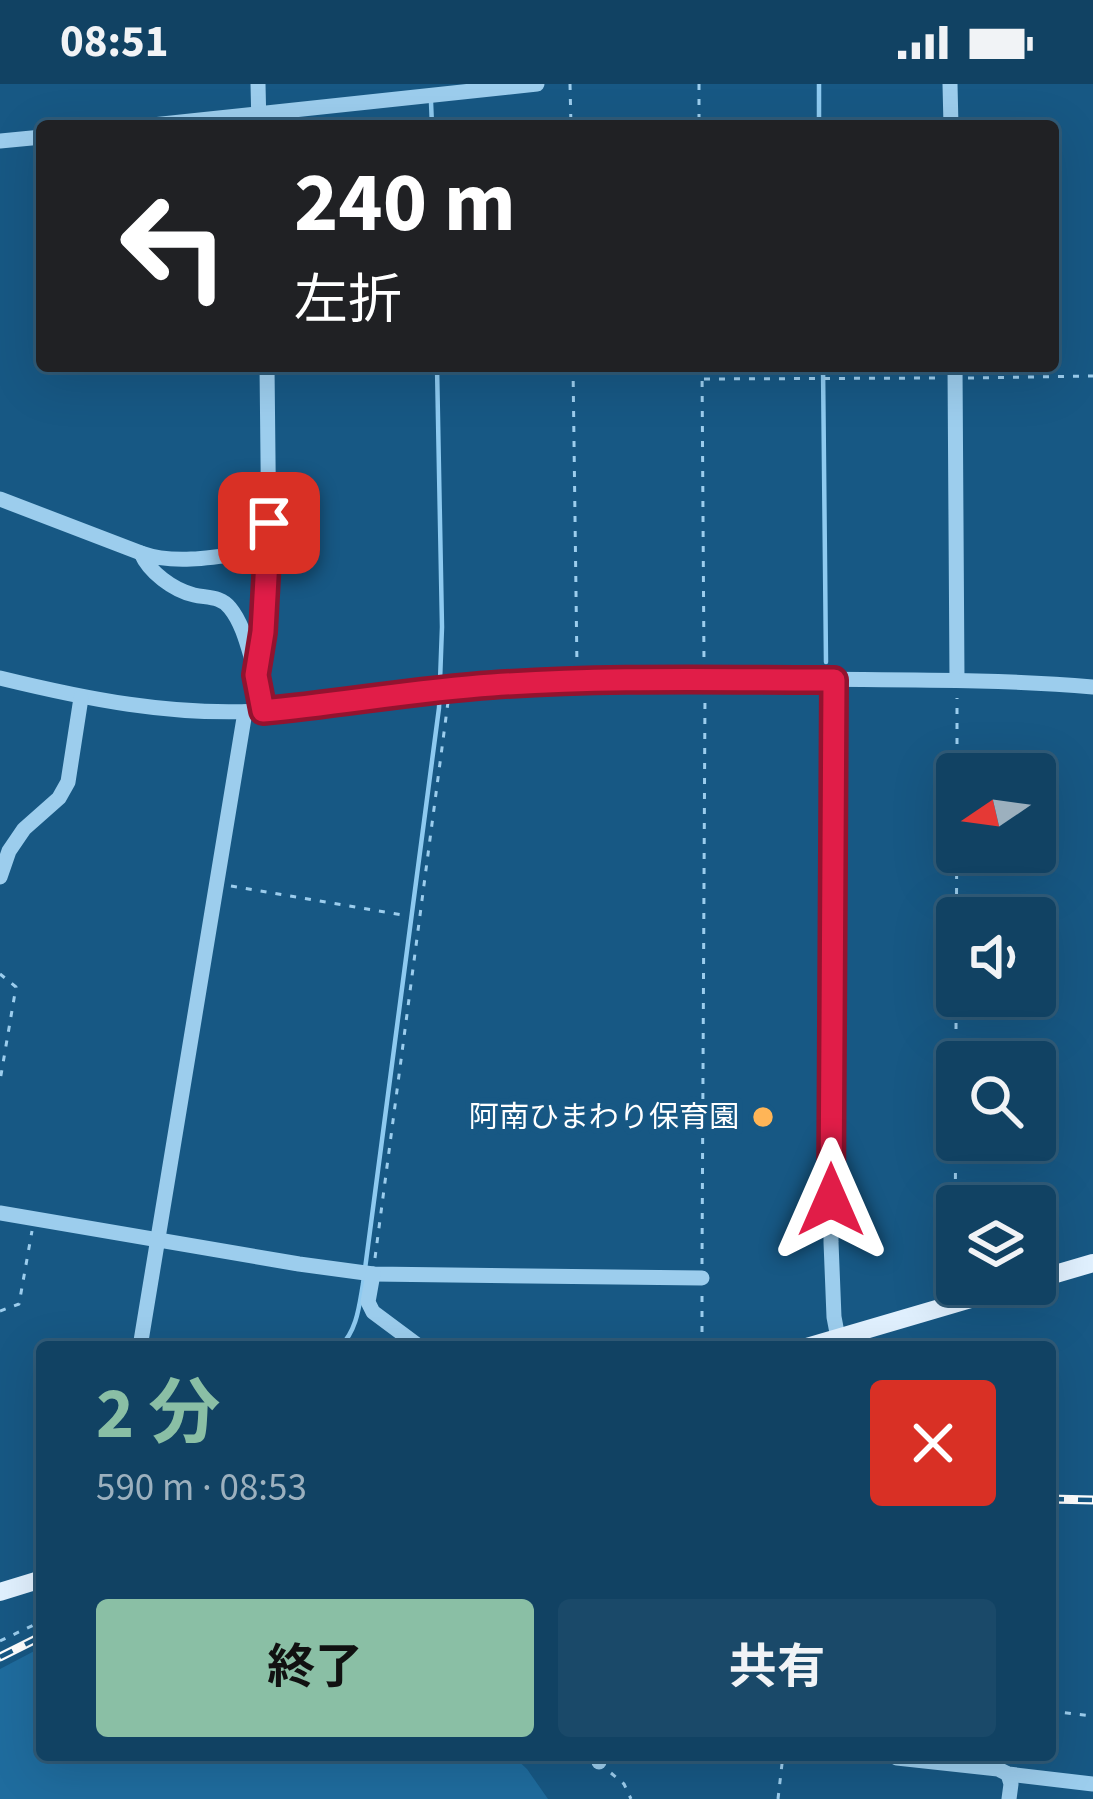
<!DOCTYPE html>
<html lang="ja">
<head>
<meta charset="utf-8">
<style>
	body { margin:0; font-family:"Source Sans 3","Noto Sans JP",sans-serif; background:#1a4969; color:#f1f3f6; height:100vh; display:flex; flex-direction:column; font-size:45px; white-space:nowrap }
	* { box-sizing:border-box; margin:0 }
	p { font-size:39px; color:#9cb0be }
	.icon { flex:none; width:66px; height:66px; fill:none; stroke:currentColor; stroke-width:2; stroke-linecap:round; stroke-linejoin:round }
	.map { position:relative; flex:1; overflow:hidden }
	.panel { position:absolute; left:36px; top:1257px; width:1020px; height:420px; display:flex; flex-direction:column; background:#114263; border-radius:12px; box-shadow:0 12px 48px #0002,0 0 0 3px #305b78 }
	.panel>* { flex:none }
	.banner { position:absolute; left:36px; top:36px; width:1023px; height:252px; border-radius:12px; box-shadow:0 12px 48px #0002,0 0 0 3px #305b78; background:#202124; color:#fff; overflow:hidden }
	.needle { width:78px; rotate:257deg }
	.fabs { position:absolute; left:936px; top:669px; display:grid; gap:24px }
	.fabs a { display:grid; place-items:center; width:120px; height:120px; border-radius:12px; background:#114263; box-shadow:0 12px 48px #0002,0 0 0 3px #305b78; font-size:60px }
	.pin { position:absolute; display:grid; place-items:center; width:102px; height:102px; color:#fff; margin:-51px; border-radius:24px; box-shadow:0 6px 18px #0006 }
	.me { position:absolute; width:132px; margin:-66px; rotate:0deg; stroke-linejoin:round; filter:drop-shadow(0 0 9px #0008) }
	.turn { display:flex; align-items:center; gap:42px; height:252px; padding:0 60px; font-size:54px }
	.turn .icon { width:156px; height:156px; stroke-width:2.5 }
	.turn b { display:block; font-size:84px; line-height:102px }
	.round { display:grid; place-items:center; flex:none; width:126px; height:126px; border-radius:12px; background:#1a4969 }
	.headline { display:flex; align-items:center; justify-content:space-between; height:204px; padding:0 60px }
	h1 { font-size:72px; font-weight:700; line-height:90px; color:#8abfa5 }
	.action { display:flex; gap:24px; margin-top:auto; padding:24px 60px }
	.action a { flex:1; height:138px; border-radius:12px; background:#8abfa5; color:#111; font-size:48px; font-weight:700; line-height:138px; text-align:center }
	.action a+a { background:#1a4969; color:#f1f3f6 }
	.status { display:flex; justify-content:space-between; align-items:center; height:84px; padding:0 60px; background:#114263; direction:ltr }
	.status svg { height:33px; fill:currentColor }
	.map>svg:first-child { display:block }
</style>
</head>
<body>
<div class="status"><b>08:51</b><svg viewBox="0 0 49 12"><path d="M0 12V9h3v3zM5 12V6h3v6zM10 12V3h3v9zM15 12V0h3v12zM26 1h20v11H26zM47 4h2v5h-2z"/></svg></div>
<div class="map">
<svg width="1093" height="1715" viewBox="0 0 1093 1715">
	<rect width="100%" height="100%" fill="#175884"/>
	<path fill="#1f6c9e" d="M 42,1563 L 42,1671 L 512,1671 L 527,1685 L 548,1715 L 0,1715 L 0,1585 Z"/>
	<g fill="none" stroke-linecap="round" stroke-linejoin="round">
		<g stroke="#8ecaf0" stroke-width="4.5">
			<path d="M 819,0 L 819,42"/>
			<path d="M 431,18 L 432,42"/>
			<path d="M 823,282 L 826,578"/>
			<path d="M 340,1263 C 357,1246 359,1223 363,1200 L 439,624 L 442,543 L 437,282"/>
		</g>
		<g stroke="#9ccded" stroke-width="3" stroke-dasharray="6 9" stroke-linecap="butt">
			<path d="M 570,0 L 571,42"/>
			<path d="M 699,0 L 699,42"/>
			<path d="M 573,282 L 577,584"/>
			<path d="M 702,282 L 704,580"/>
			<path d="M 968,294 L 1093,292"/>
			<path d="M 704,295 L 940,294"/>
			<path d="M 957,690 L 957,614"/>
			<path d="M 231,802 L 403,831"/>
			<path d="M 0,890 L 16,903 L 0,997"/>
			<path d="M 375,1174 L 448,618"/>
			<path d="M 702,1180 L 705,608"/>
			<path d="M 955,1200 L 957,692"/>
			<path d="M 0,1227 L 19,1220 L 32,1147"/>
			<path d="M 702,1263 L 702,1208"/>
			<path d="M 0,1557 L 42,1537"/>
			<path d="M 1050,1627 L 1093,1632"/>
			<path d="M 611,1689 L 624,1700 L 631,1715"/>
			<path d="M 778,1715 L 783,1671"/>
		</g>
		<g stroke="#9ccded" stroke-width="15">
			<path d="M 258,0 L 259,42"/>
			<path d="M 950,0 L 951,42"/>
			<path d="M 143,42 L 537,0"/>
			<path d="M 0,57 L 42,53"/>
			<path d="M 955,282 L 957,596"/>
			<path d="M 0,415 L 141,469"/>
			<path d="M 256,589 C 249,568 244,541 230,524 C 221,512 207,514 194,511 C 173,506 149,488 141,469 C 180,483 229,470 269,465"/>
			<path d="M 0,594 C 86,615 171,632 260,627 C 338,623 416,605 494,601 C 600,594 706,595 812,595 C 906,596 999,595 1093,603"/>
			<path d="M 834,596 L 831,1158 L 834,1233 L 838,1254"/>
			<path d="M 263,627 L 257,591 L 263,549 L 269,465 L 267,282"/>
			<path d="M 0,793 L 9,767 L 24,745 L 59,714 L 68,698 L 81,614"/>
			<path d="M 0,1129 L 299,1180 L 373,1190 L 702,1194"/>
			<path d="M 373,1190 L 368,1218 L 373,1228 L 420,1263"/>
			<path d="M 140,1263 L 245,628"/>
			<path d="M 841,1671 L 863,1671"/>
			<path d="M 891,1671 L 897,1674 L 998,1685 L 1008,1690 L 1093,1700"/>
			<path d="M 599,1678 L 599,1671"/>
			<path d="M 1008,1690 L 1011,1700 L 1009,1715"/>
		</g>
		<g stroke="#e1f1ff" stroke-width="18">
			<path d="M 1035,1196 L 1093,1179"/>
			<path d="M 807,1263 L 1022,1200"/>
			<path d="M 0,1508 L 42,1495"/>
		</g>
		<defs>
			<g id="rail">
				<path d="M 1050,1415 L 1093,1416"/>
				<path d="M 0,1573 L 42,1552"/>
			</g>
		</defs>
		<use href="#rail" stroke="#fff" stroke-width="9"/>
		<use href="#rail" stroke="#175884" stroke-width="4.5" stroke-dasharray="14" stroke-linecap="butt"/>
	</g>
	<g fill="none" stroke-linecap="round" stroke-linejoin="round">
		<defs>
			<path id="route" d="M 269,439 L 263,548 L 256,591 L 263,627 C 340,620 416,606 492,601 C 606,593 720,596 834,596 L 831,1116"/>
		</defs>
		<use href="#route" stroke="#92132f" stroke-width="30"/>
		<use href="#route" stroke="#e11d48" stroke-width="21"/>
	</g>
	<circle fill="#ffb557" stroke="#175884" stroke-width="4.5" cx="763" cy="1033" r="12"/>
	<g text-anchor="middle" stroke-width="12" stroke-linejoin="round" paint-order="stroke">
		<g font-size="30" fill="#fff" stroke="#175884" text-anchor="end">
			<text x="739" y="1043">阿南ひまわり保育園</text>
		</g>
	</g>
</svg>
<div class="fabs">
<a><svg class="needle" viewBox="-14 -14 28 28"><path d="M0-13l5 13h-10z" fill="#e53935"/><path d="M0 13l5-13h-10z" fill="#9cb0be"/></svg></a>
<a><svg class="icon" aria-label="sound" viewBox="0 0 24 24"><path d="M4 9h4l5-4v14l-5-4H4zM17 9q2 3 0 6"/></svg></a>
<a><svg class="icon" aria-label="search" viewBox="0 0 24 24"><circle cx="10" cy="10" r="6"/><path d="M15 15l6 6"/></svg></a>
<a><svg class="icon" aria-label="layers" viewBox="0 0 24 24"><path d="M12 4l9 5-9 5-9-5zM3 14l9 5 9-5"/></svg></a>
</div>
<div class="pin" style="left:269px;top:439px;background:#d93025"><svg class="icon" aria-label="arrive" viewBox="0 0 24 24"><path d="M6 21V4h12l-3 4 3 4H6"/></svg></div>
<svg class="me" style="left:831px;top:1116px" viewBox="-20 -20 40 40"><path d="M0-17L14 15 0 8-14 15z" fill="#e11d48" stroke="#fff" stroke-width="4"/></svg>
<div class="banner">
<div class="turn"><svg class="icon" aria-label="left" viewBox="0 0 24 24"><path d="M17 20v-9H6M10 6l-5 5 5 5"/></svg><div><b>240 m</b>左折</div></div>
</div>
<section class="panel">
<div class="headline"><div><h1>2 分</h1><p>590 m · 08:53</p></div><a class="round" style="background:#d93025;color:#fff"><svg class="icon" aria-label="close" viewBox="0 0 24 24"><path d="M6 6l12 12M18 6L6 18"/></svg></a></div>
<div class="action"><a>終了</a><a>共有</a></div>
</section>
</div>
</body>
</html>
